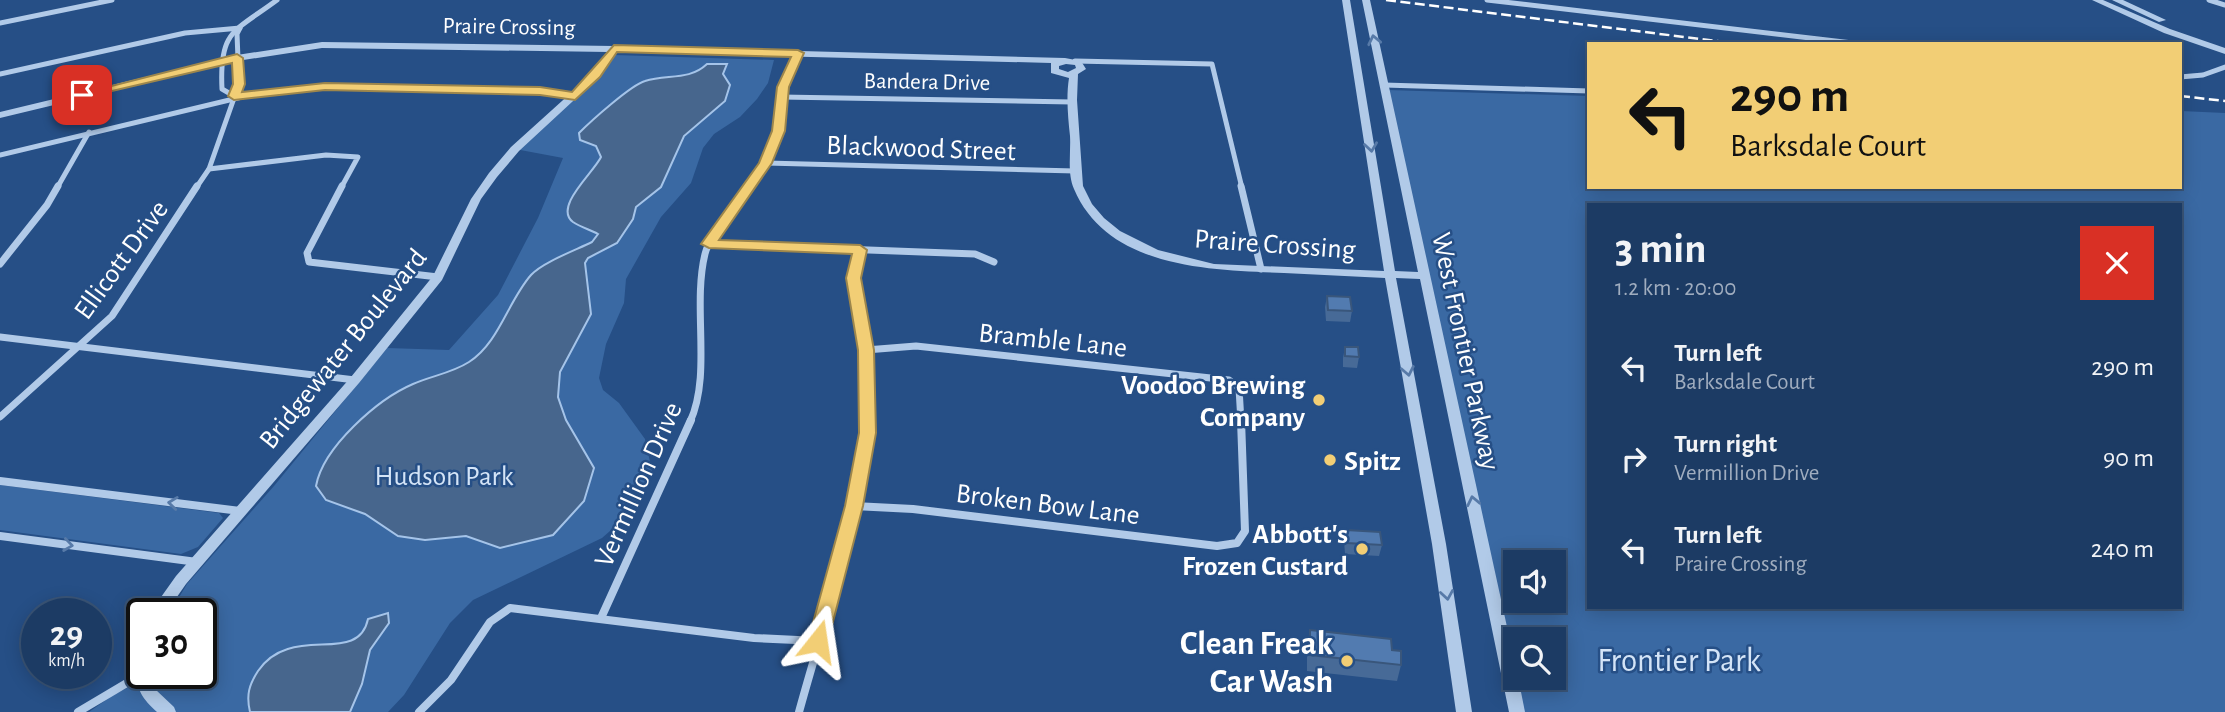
<!DOCTYPE html>
<html lang="en">
<head>
<meta charset="utf-8">
<style>
	body { margin:0; font-family:"Alegreya Sans",sans-serif; background:#29466d; color:#f1f3f6; height:100vh; display:flex; flex-direction:column; font-size:26px; white-space:nowrap }
	* { box-sizing:border-box; margin:0 }
	p { font-size:23px; color:#a0adbf }
	.icon { flex:none; width:38px; height:38px; fill:none; stroke:currentColor; stroke-width:2; stroke-linecap:round; stroke-linejoin:round }
	.map { position:relative; flex:1; overflow:hidden }
	.drawer { position:absolute; left:1587px; top:203px; width:595px; height:406px; display:flex; flex-direction:column; background:#1c3b64; border-radius:0px; box-shadow:0 4px 18px #0003,0 0 0 2px #3a5578 }
	.drawer>* { flex:none }
	.banner { position:absolute; left:1587px; top:42px; width:595px; height:147px; border-radius:0px; box-shadow:0 4px 18px #0003,0 0 0 2px #3a5578; background:#f2ce75; color:#111; overflow:hidden }
	.buttons { position:absolute; left:1503px; top:550px; display:grid; gap:14px }
	.buttons a { display:grid; place-items:center; width:63px; height:63px; border-radius:0px; background:#1c3b64; box-shadow:0 4px 18px #0003,0 0 0 2px #3a5578; font-size:35px }
	.speed { position:absolute; left:21px; top:598px; display:flex; gap:14px; font-size:35px; font-weight:700; text-align:center }
	.speed>* { display:grid; place-content:center; width:91px; height:91px; border-radius:50%; background:#1c3b64; box-shadow:0 4px 18px #0003,0 0 0 2px #3a5578; line-height:1 }
	.speed small { font-size:18px; font-weight:400 }
	.speed .limit { border:4px solid #111; border-radius:10px; background:#fff; color:#111 }
	.pin { position:absolute; display:grid; place-items:center; width:60px; height:60px; color:#fff; margin:-30px; border-radius:14px; box-shadow:0 4px 10px #0006 }
	.me { position:absolute; width:77px; margin:-38px; rotate:15deg; stroke-linejoin:round; filter:drop-shadow(0 0 5px #0008) }
	.turn { display:flex; align-items:center; gap:24px; height:147px; padding:0 28px; font-size:32px }
	.turn .icon { width:91px; height:91px; stroke-width:2.5 }
	.turn b { display:block; font-size:49px; line-height:60px }
	.round { display:grid; place-items:center; flex:none; width:74px; height:74px; border-radius:0px; background:#29466d }
	.head { display:flex; align-items:center; justify-content:space-between; height:119px; padding:0 28px }
	h1 { font-size:42px; font-weight:700; line-height:52px }
	ul { padding:0; list-style:none }
	li { display:flex; align-items:center; gap:21px; height:91px; padding:0 28px }
	li div { flex:1 }
	li b { display:block; font-size:26px }
	li em { font-style:normal }
	.map>svg:first-child { display:block }
</style>
</head>
<body>
<div class="map">
<svg width="2225" height="712" viewBox="0 0 2225 712">
	<rect width="100%" height="100%" fill="#264f86"/>
	<g fill="#3a69a3" fill-rule="evenodd">
		<path d="M 615,55 L 774,60 L 768,83 L 757,99 L 740,117 L 714,134 L 703,148 L 691,183 L 661,217 L 626,279 L 624,303 L 606,344 L 599,378 L 603,390 L 619,403 L 645,439 L 652,471 L 635,509 L 602,538 L 473,600 L 450,623 L 404,695 L 388,712 L 89,712 L 113,695 L 147,678 L 148,689 L 150,674 L 201,674 L 201,614 L 169,614 L 187,584 L 274,486 L 387,348 L 449,350 L 498,295 L 538,218 L 563,158 L 515,149 L 592,84 Z"/>
		<path d="M 1387,90 L 1589,96 L 1589,187 L 2180,187 L 2181,111 L 2225,113 L 2225,712 L 1521,712 ZM 1589,205 L 2180,205 L 2180,607 L 1589,607 ZM 1516,562 L 1554,562 L 1554,600 L 1516,600 ZM 1516,639 L 1554,639 L 1554,677 L 1516,677 Z"/>
		<path d="M 0,485 L 219,513 L 223,518 L 198,547 L 181,554 L 0,530 Z"/>
	</g>
	<g fill="#47668d" stroke="#a5c4e9" stroke-width="2">
		<path d="M 707,64 L 727,64 L 723,74 L 730,85 L 725,101 L 684,136 L 661,187 L 636,207 L 633,219 L 617,243 L 588,258 L 585,263 L 591,314 L 560,372 L 558,397 L 566,420 L 594,468 L 584,501 L 553,535 L 500,548 L 466,536 L 425,540 L 398,536 L 365,514 L 326,500 L 316,486 C 323,447 378,399 413,384 C 431,376 452,373 469,362 C 499,343 508,301 531,275 C 543,262 576,250 592,242 L 598,234 C 591,230 580,227 573,222 C 553,207 594,172 601,157 L 596,146 L 580,140 L 579,133 C 591,121 631,85 645,81 C 667,74 689,81 707,64 Z"/>
		<path d="M 388,613 L 389,623 L 370,650 L 362,684 L 350,712 L 250,712 C 246,695 249,685 258,671 C 291,622 358,667 368,619 Z"/>
	</g>
	<g fill="none" stroke-linecap="round" stroke-linejoin="round">
		<g stroke="#b1cae8" stroke-width="5">
			<path d="M 1487,0 L 1861,44"/>
			<path d="M 2209,0 L 2225,5"/>
			<path d="M 0,23 L 112,0"/>
			<path d="M 1075,61 L 1212,64 L 1242,188"/>
			<path d="M 0,74 L 185,33 L 240,28"/>
			<path d="M 2180,77 L 2203,75 L 2225,67"/>
			<path d="M 1384,85 L 1589,91"/>
			<path d="M 234,96 L 222,89 C 219,30 234,32 277,0"/>
			<path d="M 781,97 L 1072,102"/>
			<path d="M 0,155 L 263,92 L 325,86 L 540,91 L 575,96"/>
			<path d="M 766,163 L 1075,171"/>
			<path d="M 209,169 L 326,155 L 358,157 L 341,188"/>
			<path d="M 57,188 L 89,132"/>
			<path d="M 196,188 L 209,169 L 239,84 L 237,34 L 240,28"/>
			<path d="M 749,188 L 766,163 L 779,131 L 783,87 L 798,53"/>
		</g>
		<g stroke="#b1cae8" stroke-width="7">
			<path d="M 342,186 L 307,253 L 309,262 L 438,277"/>
			<path d="M 1241,186 L 1261,269"/>
			<path d="M 709,244 L 975,254 L 994,262"/>
			<path d="M 860,250 L 855,287 L 867,359 L 868,422"/>
			<path d="M 0,264 L 47,205 L 58,186"/>
			<path d="M 0,337 L 355,380"/>
			<path d="M 866,350 L 916,346 L 1229,380 L 1239,388 L 1241,422"/>
			<path d="M 0,417 L 112,316 L 197,186"/>
			<path d="M 690,422 C 712,374 692,307 705,254 C 709,236 738,204 750,186"/>
		</g>
		<g stroke="#b1cae8" stroke-width="8">
			<path d="M 0,481 L 240,511"/>
			<path d="M 854,506 L 913,509 L 1217,546 L 1237,543 L 1245,531 L 1241,420"/>
			<path d="M 0,536 L 197,562"/>
			<path d="M 601,618 L 691,420"/>
			<path d="M 78,712 L 142,674"/>
			<path d="M 419,712 L 451,680 L 490,622 L 510,608 L 754,638 L 818,641"/>
			<path d="M 799,712 C 825,616 861,520 868,420"/>
		</g>
		<g fill="#b1cae8" fill-rule="evenodd">
			<path d="M 1342,0 L 1350,0 L 1395,271 L 1418,272 L 1362,0 L 1370,0 L 1516,668 L 1516,677 L 1518,677 L 1525,712 L 1509,712 L 1420,279 L 1396,278 L 1446,544 L 1472,712 L 1456,712 L 1432,544 L 1385,278 C 1351,276 1318,275 1284,273 C 1211,270 1108,269 1074,189 C 1067,173 1071,153 1070,136 C 1068,117 1066,97 1069,78 L 1051,73 L 1051,63 L 617,52 L 599,77 L 519,151 L 497,177 L 481,199 L 442,280 L 359,383 L 186,584 L 165,614 L 149,614 L 176,576 L 351,377 L 433,276 L 471,199 L 489,173 L 511,147 L 593,73 L 608,52 L 322,48 L 237,61 L 0,118 L 0,112 L 237,55 L 322,42 L 614,46 L 1065,58 L 1081,61 L 1086,69 L 1078,74 L 1077,100 L 1083,186 L 1092,204 L 1104,218 L 1120,231 L 1158,250 L 1214,264 L 1384,271 ZM 1066,64 L 1075,65 L 1076,68 L 1068,72 L 1059,69 L 1059,66 Z"/>
			<path d="M 2092,0 L 2103,0 L 2170,29 L 2225,48 L 2225,54 L 2164,33 Z"/>
			<path d="M 2112,0 L 2123,0 L 2166,20 L 2159,22 Z"/>
			<path d="M 140,669 L 142,674 L 154,674 L 156,690 L 174,707 L 176,712 L 157,712 C 144,700 133,688 140,669 Z"/>
		</g>
		<g stroke="#fff" stroke-width="2.5" stroke-dasharray="10 4.5" stroke-linecap="butt">
			<path d="M 1386,0 L 1741,44"/>
			<path d="M 2180,96 L 2225,101"/>
		</g>
	</g>
	<g fill="#476a97">
		<path d="M 1327,296 L 1352,311 L 1350,322 L 1326,321 L 1325,307 Z"/>
		<path d="M 1345,347 L 1359,357 L 1357,368 L 1343,367 L 1343,358 Z"/>
		<path d="M 1346,530 L 1382,545 L 1379,556 L 1345,554 L 1344,541 Z"/>
		<path d="M 1310,630 L 1392,650 L 1401,665 L 1397,681 L 1307,671 L 1307,646 Z"/>
	</g>
	<g fill="#527bb0" stroke="#39567b" stroke-width="2">
		<path d="M 1327,296 L 1350,297 L 1352,311 L 1328,310 Z"/>
		<path d="M 1345,347 L 1358,347 L 1359,357 L 1345,356 Z"/>
		<path d="M 1346,530 L 1380,532 L 1382,545 L 1347,543 Z"/>
		<path d="M 1310,630 L 1391,639 L 1392,650 L 1401,651 L 1401,665 L 1310,655 Z"/>
	</g>
	<defs><path id="oneway-chevron" d="M-2-3.5L2.5 0L-2 3.5" fill="none" stroke-width="1.6" stroke-linecap="round" stroke-linejoin="round" transform="scale(1.75)"/></defs>
	<g stroke="#577aa8">
		<use href="#oneway-chevron" transform="translate(1374 40) rotate(-102)"/>
		<use href="#oneway-chevron" transform="translate(1371 147) rotate(82)"/>
		<use href="#oneway-chevron" transform="translate(1408 371) rotate(79)"/>
		<use href="#oneway-chevron" transform="translate(1473 501) rotate(-102)"/>
		<use href="#oneway-chevron" transform="translate(173 503) rotate(-173)"/>
		<use href="#oneway-chevron" transform="translate(68 545) rotate(8)"/>
		<use href="#oneway-chevron" transform="translate(1447 595) rotate(81)"/>
	</g>
	<path fill="#f2ce75" stroke="#9d864c" stroke-width="2" d="M 614,45 L 798,50 L 804,53 L 789,87 L 785,131 L 772,163 L 719,240 L 860,245 L 867,250 L 861,278 L 874,350 L 876,433 L 863,506 L 828,641 L 825,647 L 818,649 L 811,647 L 808,641 L 845,506 L 859,433 L 858,350 L 846,278 L 852,254 L 709,248 L 701,244 L 759,163 L 772,131 L 777,87 L 791,57 L 617,52 L 600,77 L 575,100 L 540,95 L 325,90 L 234,100 L 228,96 L 233,84 L 232,63 L 82,98 L 76,95 L 237,54 L 243,58 L 245,84 L 242,92 L 325,83 L 540,87 L 572,92 Z"/>
	<g fill="#f2ce75" stroke="#264f86" stroke-width="2.5">
		<circle cx="1319" cy="400" r="7"/>
		<circle cx="1330" cy="460" r="7"/>
		<circle cx="1362" cy="549" r="7"/>
		<circle cx="1347" cy="661" r="7"/>
	</g>
	<g text-anchor="middle" stroke-width="5" stroke-linejoin="round" paint-order="stroke">
		<g font-size="23" fill="#fff" stroke="#264f86">
			<text transform="translate(509 26) rotate(1)" y="8">Praire Crossing</text>
			<text transform="translate(927 81) rotate(1)" y="8">Bandera Drive</text>
		</g>
		<g font-size="28" fill="#fff" stroke="#264f86">
			<text transform="translate(921 147) rotate(2)" y="10">Blackwood Street</text>
			<text transform="translate(1275 243) rotate(4)" y="10">Praire Crossing</text>
			<text transform="translate(120 259) rotate(-54)" y="10">Ellicott Drive</text>
			<text transform="translate(1053 339) rotate(6)" y="10">Bramble Lane</text>
			<text transform="translate(342 348) rotate(-51)" y="10">Bridgewater Boulevard</text>
			<text transform="translate(1467 351) rotate(78)" y="10">West Frontier Parkway</text>
			<text transform="translate(637 484) rotate(-66)" y="10">Vermillion Drive</text>
			<text transform="translate(1048 503) rotate(7)" y="10">Broken Bow Lane</text>
		</g>
		<g font-size="28" font-weight="bold" fill="#fff" stroke="#264f86" text-anchor="end">
			<text x="1305" y="394">Voodoo Brewing<tspan x="1305" dy="32">Company</tspan></text>
			<text x="1344" y="470" text-anchor="start">Spitz</text>
			<text x="1348" y="543">Abbott's<tspan x="1348" dy="32">Frozen Custard</tspan></text>
		</g>
		<g font-size="28" fill="#d4e4f7" stroke="#264f86">
			<text x="444" y="485">Hudson Park</text>
		</g>
		<g font-size="33" font-weight="bold" fill="#fff" stroke="#264f86" text-anchor="end">
			<text x="1333" y="654">Clean Freak<tspan x="1333" dy="38">Car Wash</tspan></text>
		</g>
		<g font-size="33" fill="#d4e4f7" stroke="#264f86">
			<text x="1679" y="671">Frontier Park</text>
		</g>
	</g>
</svg>
<div class="buttons">
<a><svg class="icon" aria-label="sound" viewBox="0 0 24 24"><path d="M4 9h4l5-4v14l-5-4H4zM17 9q2 3 0 6"/></svg></a>
<a><svg class="icon" aria-label="search" viewBox="0 0 24 24"><circle cx="10" cy="10" r="6"/><path d="M15 15l6 6"/></svg></a>
</div>
<div class="speed"><div>29<small>km/h</small></div><div class="limit">30</div></div>
<div class="pin" style="left:82px;top:95px;background:#d93025"><svg class="icon" aria-label="arrive" viewBox="0 0 24 24"><path d="M6 21V4h12l-3 4 3 4H6"/></svg></div>
<svg class="me" style="left:818px;top:641px" viewBox="-20 -20 40 40"><path d="M0-17L14 15 0 8-14 15z" fill="#f2ce75" stroke="#fff" stroke-width="4"/></svg>
<div class="banner">
<div class="turn"><svg class="icon" aria-label="left" viewBox="0 0 24 24"><path d="M17 20v-9H6M10 6l-5 5 5 5"/></svg><div><b>290 m</b>Barksdale Court</div></div>
</div>
<section class="drawer">
<div class="head"><div><h1>3 min</h1><p>1.2 km · 20:00</p></div><a class="round" style="background:#d93025;color:#fff"><svg class="icon" aria-label="close" viewBox="0 0 24 24"><path d="M6 6l12 12M18 6L6 18"/></svg></a></div>
<ul>
<li><svg class="icon" aria-label="left" viewBox="0 0 24 24"><path d="M17 20v-9H6M10 6l-5 5 5 5"/></svg><div><b>Turn left</b><p>Barksdale Court</p></div><em>290 m</em></li>
<li><svg class="icon" aria-label="right" viewBox="0 0 24 24"><path d="M7 20v-9h11M14 6l5 5-5 5"/></svg><div><b>Turn right</b><p>Vermillion Drive</p></div><em>90 m</em></li>
<li><svg class="icon" aria-label="left" viewBox="0 0 24 24"><path d="M17 20v-9H6M10 6l-5 5 5 5"/></svg><div><b>Turn left</b><p>Praire Crossing</p></div><em>240 m</em></li>
</ul>
</section>
</div>
</body>
</html>
